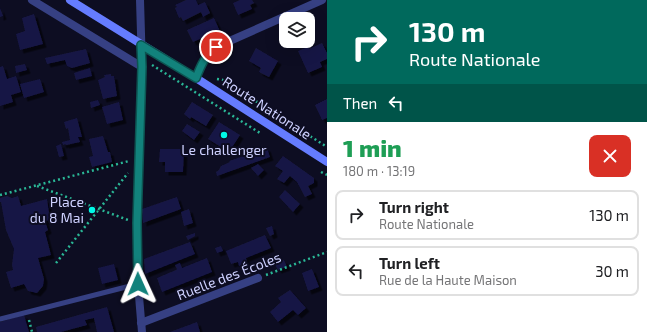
<!DOCTYPE html>
<html lang="en">
<head>
<meta charset="utf-8">
<style>
	body { margin:0; font-family:"Exo 2",sans-serif; background:#f6f6f6; color:#202124; height:100vh; display:flex; flex-direction:column; font-size:15px; white-space:nowrap }
	* { box-sizing:border-box; margin:0 }
	p { font-size:13px; color:#757577 }
	.icon { flex:none; width:22px; height:22px; fill:none; stroke:currentColor; stroke-width:2; stroke-linecap:round; stroke-linejoin:round }
	.map { position:relative; flex:1; overflow:hidden }
	.drawer { display:flex; flex-direction:column; background:#fff; width:320px }
	.drawer>* { flex:none }
	.hud { background:#00695c; color:#fff; overflow:hidden }
	.controls { position:absolute; left:279px; top:12px; display:grid; gap:8px }
	.controls a { display:grid; place-items:center; width:36px; height:36px; border-radius:8px; background:#fff; box-shadow:0 4px 16px #0002; font-size:20px }
	.pin { position:absolute; display:grid; place-items:center; width:34px; height:34px; color:#fff; margin:-17px; border:2px solid #fff; border-radius:50%; box-shadow:0 1px 4px #0007 }
	.me { position:absolute; width:44px; margin:-22px; rotate:359deg; stroke-linejoin:round; filter:drop-shadow(0 0 3px #0008) }
	.turn { display:flex; align-items:center; gap:14px; height:84px; padding:0 16px; font-size:18px }
	.turn .icon { width:52px; height:52px; stroke-width:2.5 }
	.turn b { display:block; font-size:28px; line-height:34px }
	.then { display:flex; align-items:center; height:38px; padding:0 16px; background:#0003; gap:8px; font-size:15px }
	.round { display:grid; place-items:center; flex:none; width:42px; height:42px; border-radius:8px; background:#f6f6f6 }
	.overview { display:flex; align-items:center; justify-content:space-between; height:68px; padding:0 16px }
	h1 { font-size:24px; font-weight:800; line-height:30px; color:#1e9e55 }
	ul { padding:0; list-style:none }
	li { display:flex; align-items:center; gap:12px; height:50px; margin:0 8px 6px; padding:0 8px; border:2px solid #e0e0e0; border-radius:8px }
	li div { flex:1 }
	li b { display:block; font-size:15px }
	li em { font-style:normal }
	main { display:flex; flex:1; min-height:0 }
	.map>svg:first-child { display:block }
</style>
</head>
<body>
<main>
<div class="map">
<svg width="327" height="332" viewBox="0 0 327 332">
	<defs>
		<filter id="shadow"><feDropShadow dx="3.5" dy="3.5" stdDeviation="0" flood-color="#0009"/></filter>
	</defs>
	<rect width="100%" height="100%" fill="#0d0d22"/>
	<g fill="#191844" filter="url(#shadow)">
		<path d="M 186,0 L 196,0 L 198,5 L 205,2 L 210,13 L 203,17 L 201,12 L 183,21 L 181,17 L 179,18 L 175,8 L 177,7 L 175,5 Z"/>
		<path d="M 240,0 L 252,0 L 254,3 L 250,5 L 252,9 L 238,15 L 233,3 Z"/>
		<path d="M 0,8 L 3,16 L 0,17 Z"/>
		<path d="M 34,14 L 43,44 L 20,50 L 16,34 L 25,31 L 22,18 Z"/>
		<path d="M 214,18 L 222,36 L 210,41 L 207,36 L 193,42 L 187,30 Z"/>
		<path d="M 322,43 L 327,53 L 327,59 L 320,62 L 322,67 L 308,73 L 298,51 L 308,47 L 309,49 Z"/>
		<path d="M 256,48 L 278,61 L 269,77 L 259,72 L 261,68 L 249,61 Z"/>
		<path d="M 86,49 L 90,63 L 72,68 L 67,66 L 65,60 L 47,64 L 45,58 Z"/>
		<path d="M 25,64 L 27,70 L 16,73 L 15,66 Z"/>
		<path d="M 3,66 L 7,79 L 16,76 L 21,92 L 11,95 L 13,102 L 0,106 L 0,67 Z"/>
		<path d="M 90,68 L 92,76 L 76,80 L 74,73 Z"/>
		<path d="M 111,74 L 111,76 L 114,76 L 117,96 L 103,99 L 98,80 L 105,77 L 104,75 Z"/>
		<path d="M 40,79 L 44,92 L 24,98 L 20,84 Z"/>
		<path d="M 327,99 L 327,118 L 322,120 L 315,105 Z"/>
		<path d="M 98,100 L 100,105 L 91,108 L 90,102 Z"/>
		<path d="M 119,102 L 123,120 L 107,124 L 102,107 Z"/>
		<path d="M 192,102 L 213,115 L 206,126 L 191,117 L 190,119 L 184,114 Z"/>
		<path d="M 77,118 L 82,137 L 78,137 L 80,142 L 66,145 L 65,144 L 63,145 L 62,142 L 70,140 L 68,128 L 66,129 L 64,122 Z"/>
		<path d="M 219,122 L 240,135 L 229,152 L 208,139 Z"/>
		<path d="M 187,124 L 200,132 L 194,140 L 182,131 Z"/>
		<path d="M 103,136 L 108,152 L 110,152 L 112,162 L 92,167 L 89,157 L 93,156 L 89,139 Z"/>
		<path d="M 61,144 L 64,156 L 59,157 L 56,146 Z"/>
		<path d="M 267,148 L 270,157 L 217,176 L 216,172 L 219,170 L 221,166 L 230,162 L 229,161 Z"/>
		<path d="M 160,149 L 184,149 L 183,172 L 165,172 L 165,162 L 159,162 Z"/>
		<path d="M 283,156 L 314,178 L 314,183 L 308,186 L 312,194 L 305,197 L 297,182 L 290,176 L 284,183 L 277,179 L 283,171 L 275,166 Z"/>
		<path d="M 258,164 L 264,170 L 258,176 L 251,168 Z"/>
		<path d="M 285,190 L 300,204 L 293,212 L 279,197 Z"/>
		<path d="M 7,196 L 12,198 L 18,196 L 21,206 L 47,199 L 50,220 L 45,221 L 48,230 L 45,232 L 51,255 L 38,258 L 44,279 L 43,286 L 37,293 L 28,291 L 24,284 L 11,288 L 6,272 L 13,270 L 12,265 L 14,249 L 6,230 L 1,202 L 0,202 L 0,198 Z"/>
		<path d="M 177,197 L 181,209 L 143,223 L 142,209 Z"/>
		<path d="M 189,209 L 193,223 L 184,226 L 181,212 Z"/>
		<path d="M 272,226 L 274,234 L 270,236 L 266,228 Z"/>
		<path d="M 195,233 L 195,236 L 188,240 L 186,236 Z"/>
		<path d="M 265,235 L 271,248 L 246,258 L 247,263 L 244,264 L 239,266 L 238,262 L 231,264 L 226,251 Z"/>
		<path d="M 190,242 L 195,254 L 145,274 L 144,259 Z"/>
		<path d="M 221,246 L 223,251 L 217,253 L 215,248 Z"/>
		<path d="M 207,258 L 212,272 L 162,292 L 157,278 L 176,270 L 177,269 L 175,265 L 180,263 L 182,268 Z"/>
		<path d="M 284,260 L 287,267 L 278,270 L 275,264 Z"/>
		<path d="M 114,264 L 118,280 L 102,284 L 98,268 Z"/>
		<path d="M 312,269 L 319,287 L 308,291 L 302,273 Z"/>
		<path d="M 290,290 L 306,308 L 298,315 L 293,310 L 278,322 L 270,312 L 281,302 L 278,298 Z"/>
		<path d="M 107,307 L 114,332 L 97,332 L 94,318 L 85,320 L 87,325 L 61,332 L 37,332 L 36,327 Z"/>
		<path d="M 24,315 L 29,332 L 0,332 L 0,322 Z"/>
		<path d="M 197,322 L 200,332 L 170,332 Z"/>
	</g>
	<g fill="none" stroke-linecap="round" stroke-linejoin="round">
		<g stroke="#2ab796" stroke-width="2.5" stroke-dasharray="2 3" stroke-linecap="butt">
			<path d="M 152,65 L 260,133"/>
			<path d="M 217,79 L 223,80 L 327,147"/>
			<path d="M 321,172 L 327,175"/>
			<path d="M 37,186 L 128,220"/>
			<path d="M 0,195 L 129,161"/>
			<path d="M 56,263 L 128,173"/>
			<path d="M 266,275 L 327,252"/>
			<path d="M 29,320 L 32,332"/>
		</g>
		<path stroke="#364083" stroke-width="5" d="M 0,319 L 138,284"/>
		<g stroke="#364083" stroke-width="8">
			<path d="M 32,0 L 142,67"/>
			<path d="M 140,0 L 142,67 L 137,223 L 138,284 L 142,332"/>
			<path d="M 196,78 C 201,65 205,56 216,47 L 322,0"/>
			<path d="M 141,323 L 258,278"/>
		</g>
		<path stroke="#657cff" stroke-width="8" d="M 70,0 L 196,78 L 327,162"/>
	</g>
	<g fill="none" stroke-linecap="round" stroke-linejoin="round">
		<defs>
			<path id="route" d="M 138,284 L 137,223 L 142,67 L 141,45 L 196,78 C 201,65 205,56 216,47"/>
		</defs>
		<use href="#route" stroke="#0c5451" stroke-width="10"/>
		<use href="#route" stroke="#12827c" stroke-width="7"/>
	</g>
	<g fill="#00f9e7" stroke="#0d0d22" stroke-width="1.5">
		<circle cx="224" cy="135" r="4"/>
		<circle cx="92" cy="210" r="4"/>
	</g>
	<g text-anchor="middle" stroke-width="4" stroke-linejoin="round" paint-order="stroke">
		<g font-size="14" fill="#ced1ff" stroke="#0d0d22">
			<text transform="translate(267 108) rotate(33)" y="5">Route Nationale</text>
			<text transform="translate(229 276) rotate(-21)" y="5">Ruelle des Écoles</text>
		</g>
		<g font-size="14" fill="#ced1ff" stroke="#0d0d22">
			<text x="224" y="155">Le challenger</text>
			<text x="84" y="207" text-anchor="end">Place<tspan x="84" dy="16">du 8 Mai</tspan></text>
		</g>
	</g>
</svg>
<div class="controls">
<a><svg class="icon" aria-label="layers" viewBox="0 0 24 24"><path d="M12 4l9 5-9 5-9-5zM3 14l9 5 9-5"/></svg></a>
</div>
<div class="pin" style="left:216px;top:47px;background:#d93025"><svg class="icon" aria-label="arrive" viewBox="0 0 24 24"><path d="M6 21V4h12l-3 4 3 4H6"/></svg></div>
<svg class="me" style="left:138px;top:284px" viewBox="-20 -20 40 40"><path d="M0-17L14 15 0 8-14 15z" fill="#12827c" stroke="#fff" stroke-width="4"/></svg>
</div>
<section class="drawer">
<div class="hud">
<div class="turn"><svg class="icon" aria-label="right" viewBox="0 0 24 24"><path d="M7 20v-9h11M14 6l5 5-5 5"/></svg><div><b>130 m</b>Route Nationale</div></div>
<div class="then">Then<svg class="icon" aria-label="left" viewBox="0 0 24 24"><path d="M17 20v-9H6M10 6l-5 5 5 5"/></svg></div>
</div>
<div class="overview"><div><h1>1 min</h1><p>180 m · 13:19</p></div><a class="round" style="background:#d93025;color:#fff"><svg class="icon" aria-label="close" viewBox="0 0 24 24"><path d="M6 6l12 12M18 6L6 18"/></svg></a></div>
<ul>
<li><svg class="icon" aria-label="right" viewBox="0 0 24 24"><path d="M7 20v-9h11M14 6l5 5-5 5"/></svg><div><b>Turn right</b><p>Route Nationale</p></div><em>130 m</em></li>
<li><svg class="icon" aria-label="left" viewBox="0 0 24 24"><path d="M17 20v-9H6M10 6l-5 5 5 5"/></svg><div><b>Turn left</b><p>Rue de la Haute Maison</p></div><em>30 m</em></li>
</ul>
</section>
</main>
</body>
</html>
